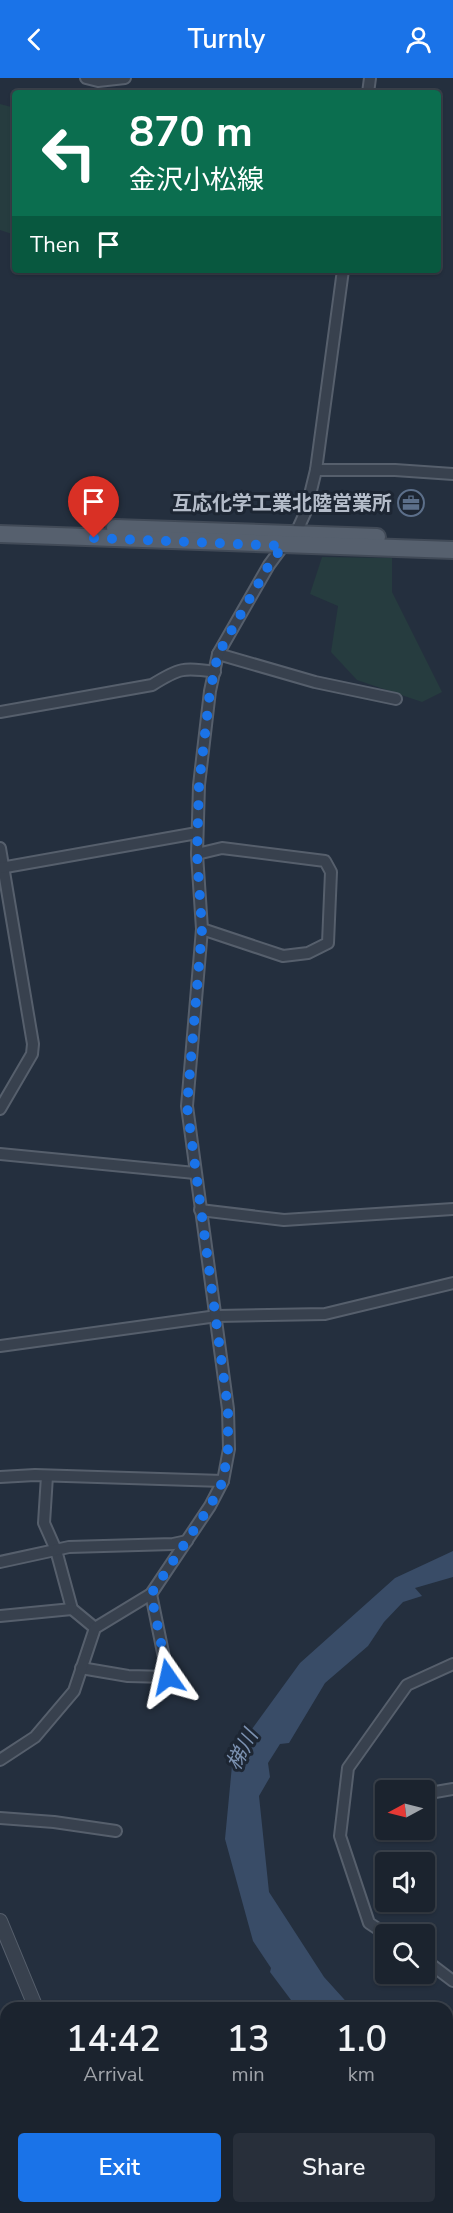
<!DOCTYPE html>
<html lang="en">
<head>
<meta charset="utf-8">
<style>
	body { margin:0; font-family:"Nunito Sans","Noto Sans JP",sans-serif; background:#282f3a; color:#f1f3f6; height:100vh; display:flex; flex-direction:column; font-size:22px; white-space:nowrap }
	* { box-sizing:border-box; margin:0 }
	p { font-size:20px; color:#a0a4aa }
	.icon { flex:none; width:33px; height:33px; fill:none; stroke:currentColor; stroke-width:2; stroke-linecap:round; stroke-linejoin:round }
	.map { position:relative; flex:1; overflow:hidden }
	.details { position:absolute; left:0px; top:1924px; width:453px; height:212px; display:flex; flex-direction:column; background:#1b232e; border-radius:18px 18px 0 0; box-shadow:0 2px 4px #0004,0 0 0 2px #39404a }
	.details>* { flex:none }
	.guide { position:absolute; left:12px; top:12px; width:429px; height:183px; border-radius:6px; box-shadow:0 2px 4px #0004,0 0 0 2px #39404a; background:#0b6e4f; color:#fff; overflow:hidden }
	.needle { width:39px; rotate:263deg }
	.buttons { position:absolute; left:375px; top:1702px; display:grid; gap:12px }
	.buttons a { display:grid; place-items:center; width:60px; height:60px; border-radius:6px; background:#1b232e; box-shadow:0 2px 4px #0004,0 0 0 2px #39404a; font-size:30px }
	.pin { position:absolute; display:grid; place-items:center; width:51px; height:51px; color:#fff; margin:-62px -26px; border-radius:50% 50% 50% 0; rotate:-45deg; box-shadow:0 0 6px #0007 }
	.pin .icon { rotate:45deg }
	.me { position:absolute; width:66px; margin:-33px; rotate:349deg; stroke-linejoin:round; filter:drop-shadow(0 0 4px #0008) }
	.turn { display:flex; align-items:center; gap:21px; height:126px; padding:0 18px; font-size:27px }
	.turn .icon { width:78px; height:78px; stroke-width:2.5 }
	.turn b { display:block; font-size:42px; line-height:51px }
	.then { display:flex; align-items:center; height:57px; padding:0 18px; background:#0003; gap:12px; font-size:22px }
	.eta { display:flex; justify-content:space-evenly; align-items:center; height:102px; text-align:center }
	.eta b { font-size:36px; font-weight:600; line-height:42px }
	.action { display:flex; gap:12px; margin-top:auto; padding:12px 18px }
	.action a { flex:1; height:69px; border-radius:6px; background:#1a73e8; color:#fff; font-size:24px; font-weight:600; line-height:69px; text-align:center }
	.action a+a { background:#282f3a; color:#f1f3f6 }
	header { display:flex; justify-content:space-between; align-items:center; height:78px; padding:0 18px; background:#1a73e8; color:#fff; font-size:27px; font-weight:600 }
	.map>svg:first-child { display:block }
</style>
</head>
<body>
<header><svg class="icon" aria-label="back" viewBox="0 0 24 24"><path d="M15 5l-7 7 7 7"/></svg>Turnly<svg class="icon" aria-label="person" viewBox="0 0 24 24"><circle cx="12" cy="8" r="4"/><path d="M4 21q1-7 8-7t8 7"/></svg></header>
<div class="map">
<svg width="453" height="2135" viewBox="0 0 453 2135">
	<rect width="100%" height="100%" fill="#242f3e"/>
	<g fill="#263c3f">
		<path d="M 0,26 L 15,30 L 15,157 L 0,152 Z"/>
		<path d="M 322,479 L 392,480 L 392,514 L 442,614 L 422,624 L 357,602 L 331,574 L 338,528 L 310,516 Z"/>
	</g>
	<path fill="#394c67" d="M 453,1473 L 453,1499 L 415,1510 L 422,1518 L 403,1524 L 384,1544 L 368,1568 L 325,1605 L 289,1665 L 280,1666 L 268,1685 L 270,1699 L 259,1718 L 269,1814 L 324,1899 L 352,1930 L 297,1930 L 270,1894 L 271,1890 L 253,1863 L 225,1761 L 233,1677 L 300,1585 L 395,1500 Z"/>
	<g fill="none" stroke-linecap="round" stroke-linejoin="round">
		<g stroke="#394c67" stroke-width="16">
			<path d="M 0,1987 L 6,1987"/>
			<path d="M 398,2130 L 405,2135"/>
		</g>
		<defs>
			<g id="minor">
				<path d="M 86,0 L 98,3 L 125,0"/>
				<path d="M 368,15 L 370,0"/>
				<path d="M 316,392 L 395,392 L 453,396"/>
				<path d="M 296,455 L 306,433 L 316,392 L 343,192"/>
				<path d="M 218,576 L 315,604 L 396,621"/>
				<path d="M 0,634 L 152,607 C 179,590 184,589 215,594"/>
				<path d="M 0,770 L 33,966 L 32,976 L 0,1031"/>
				<path d="M 197,776 L 222,770 L 325,783 L 331,794 L 328,865 L 308,875 L 283,878 L 202,851"/>
				<path d="M 0,790 L 197,755"/>
				<path d="M 0,1076 L 195,1095"/>
				<path d="M 200,1132 L 284,1142 L 453,1131"/>
				<path d="M 0,1268 L 217,1238 L 325,1236 L 453,1205"/>
				<path d="M 47,1398 L 44,1445 L 56,1472 L 72,1531 L 95,1550"/>
				<path d="M 0,1399 L 35,1397 L 223,1403"/>
				<path d="M 0,1484 L 69,1469 L 173,1466 L 187,1463"/>
				<path d="M 0,1538 L 72,1531"/>
				<path d="M 81,1590 L 128,1598 L 168,1599 L 151,1516"/>
				<path d="M 0,1682 L 35,1659 L 74,1613 L 95,1550 L 151,1516 L 210,1428 L 223,1403 L 229,1371 L 228,1331 L 187,1028 L 202,851 L 197,776 L 199,707 L 210,613 L 218,576 L 269,487 L 283,468"/>
				<path d="M 424,1716 L 453,1711"/>
				<path d="M 0,1740 L 54,1744 L 116,1753"/>
				<path d="M 387,1857 L 369,1845 L 340,1758 L 348,1690 L 407,1607 L 453,1586"/>
				<path d="M 424,1881 L 453,1903"/>
				<path d="M 0,2105 L 6,2105"/>
				<path d="M 74,2130 L 76,2135"/>
				<path d="M 274,2130 L 281,2135"/>
				<path d="M 342,2130 L 349,2135"/>
				<path d="M 190,2135 L 190,2130"/>
			</g>
			<g id="tertiary">
				<path d="M 0,1843 L 36,1930"/>
				<path d="M 121,2130 L 123,2135"/>
			</g>
			<g id="primary">
				<path d="M 115,450 L 377,459"/>
				<path d="M 0,456 L 453,472"/>
			</g>
		</defs>
		<use href="#minor" stroke="#565f6c" stroke-width="14"/>
		<use href="#tertiary" stroke="#565f6c" stroke-width="16"/>
		<use href="#primary" stroke="#414a57" stroke-width="20"/>
		<use href="#minor" stroke="#38414e" stroke-width="10"/>
		<use href="#tertiary" stroke="#38414e" stroke-width="14"/>
		<use href="#primary" stroke="#56606e" stroke-width="16"/>
	</g>
	<g fill="none" stroke-linecap="round" stroke-linejoin="round">
		<path stroke="#1a73e8" stroke-width="10" stroke-dasharray="0 18" d="M 94,460 L 283,468 L 269,487 L 218,576 L 210,613 L 199,707 L 197,776 L 202,851 L 187,1028 L 228,1331 L 228,1371 L 223,1403 L 210,1428 L 151,1516 L 168,1599"/>
	</g>
	<defs>
		<symbol id="office-ring" viewBox="-11 -11 22 22"><circle r="9.5" fill="#1d2633" stroke="#5c6f8a" stroke-width="1.5"/><path d="M-6-3h4V-5.5h4V-3h4V5H-6ZM-1-4.5V-3h2v-1.5ZM-6 0V1H6V0Z" fill="#5c6f8a"/></symbol>
	</defs>
	<g fill-rule="evenodd">
		<use href="#office-ring" x="396" y="410" width="30" height="30"/>
	</g>
	<g text-anchor="middle" stroke-width="6" stroke-linejoin="round" paint-order="stroke">
		<g font-size="20" font-weight="bold" fill="#b4bcc9" stroke="#1d2633" text-anchor="end">
			<text x="392" y="432">互応化学工業北陸営業所</text>
		</g>
		<g font-size="21" font-style="italic" fill="#7c92b1" stroke="#1d2633">
			<text transform="translate(242 1672) rotate(-62)" y="7">梯川</text>
		</g>
	</g>
</svg>
<div class="buttons">
<a><svg class="needle" viewBox="-14 -14 28 28"><path d="M0-13l5 13h-10z" fill="#e53935"/><path d="M0 13l5-13h-10z" fill="#a0a4aa"/></svg></a>
<a><svg class="icon" aria-label="sound" viewBox="0 0 24 24"><path d="M4 9h4l5-4v14l-5-4H4zM17 9q2 3 0 6"/></svg></a>
<a><svg class="icon" aria-label="search" viewBox="0 0 24 24"><circle cx="10" cy="10" r="6"/><path d="M15 15l6 6"/></svg></a>
</div>
<div class="pin" style="left:94px;top:460px;background:#d93025"><svg class="icon" aria-label="arrive" viewBox="0 0 24 24"><path d="M6 21V4h12l-3 4 3 4H6"/></svg></div>
<svg class="me" style="left:168px;top:1599px" viewBox="-20 -20 40 40"><path d="M0-17L14 15 0 8-14 15z" fill="#1a73e8" stroke="#fff" stroke-width="4"/></svg>
<div class="guide">
<div class="turn"><svg class="icon" aria-label="left" viewBox="0 0 24 24"><path d="M17 20v-9H6M10 6l-5 5 5 5"/></svg><div><b>870 m</b>金沢小松線</div></div>
<div class="then">Then<svg class="icon" aria-label="arrive" viewBox="0 0 24 24"><path d="M6 21V4h12l-3 4 3 4H6"/></svg></div>
</div>
<section class="details">
<div class="eta">
<div><b>14:42</b><p>Arrival</p></div>
<div><b>13</b><p>min</p></div>
<div><b>1.0</b><p>km</p></div>
</div>
<div class="action"><a>Exit</a><a>Share</a></div>
</section>
</div>
</body>
</html>
